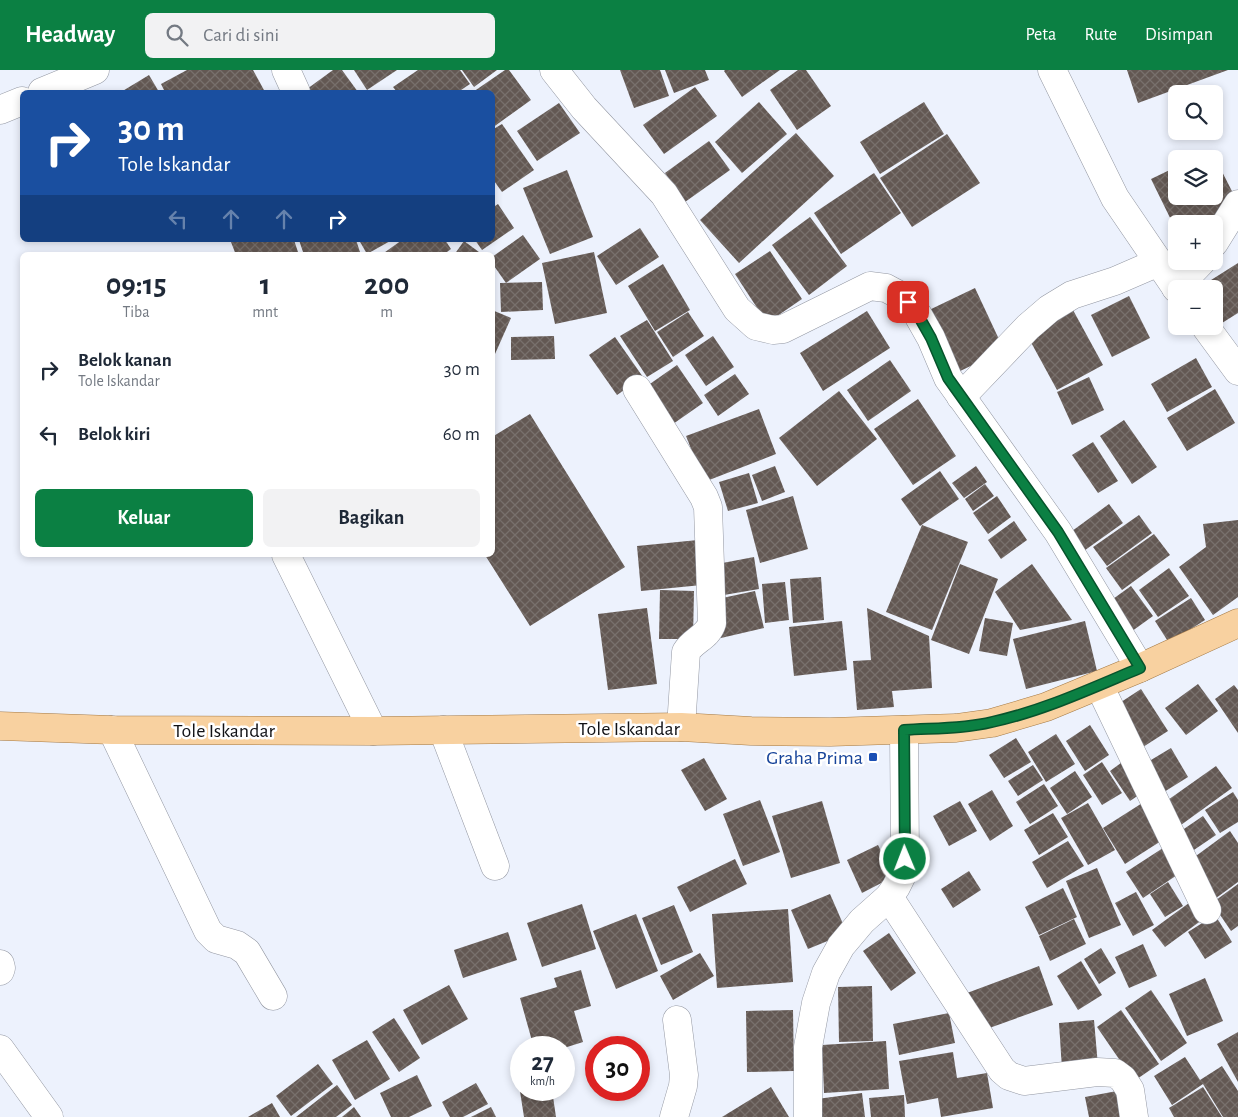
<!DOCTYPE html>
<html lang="id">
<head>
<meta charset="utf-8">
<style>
	body { margin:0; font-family:"Alegreya Sans",sans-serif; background:#f2f2f3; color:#1f2937; height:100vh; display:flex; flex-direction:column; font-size:19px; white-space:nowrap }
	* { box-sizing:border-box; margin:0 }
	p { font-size:16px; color:#747a83 }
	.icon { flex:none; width:28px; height:28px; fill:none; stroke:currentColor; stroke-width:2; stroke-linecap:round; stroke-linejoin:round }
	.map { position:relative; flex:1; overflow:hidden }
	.sheet { position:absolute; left:20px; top:182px; width:475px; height:305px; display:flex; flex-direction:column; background:#fff; border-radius:8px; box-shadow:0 2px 8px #0003 }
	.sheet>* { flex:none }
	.hud { position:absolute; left:20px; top:20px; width:475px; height:152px; border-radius:8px; box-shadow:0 2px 8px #0003; background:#1a4fa0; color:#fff; overflow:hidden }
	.buttons { position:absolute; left:1168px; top:15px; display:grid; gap:10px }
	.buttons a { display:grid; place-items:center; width:55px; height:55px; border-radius:8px; background:#fff; box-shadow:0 2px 8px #0003; font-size:25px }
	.speed { position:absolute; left:510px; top:966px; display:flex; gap:10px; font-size:25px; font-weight:700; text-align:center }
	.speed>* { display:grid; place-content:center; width:65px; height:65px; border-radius:50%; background:#fff; box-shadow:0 2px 8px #0003; line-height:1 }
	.speed small { font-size:12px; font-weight:400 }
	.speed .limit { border:8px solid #d22; background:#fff; color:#111 }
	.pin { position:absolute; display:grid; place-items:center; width:42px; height:42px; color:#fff; margin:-21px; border-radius:10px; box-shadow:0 2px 8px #0006 }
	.me { position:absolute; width:55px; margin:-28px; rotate:359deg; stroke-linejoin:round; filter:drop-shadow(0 0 4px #0008) }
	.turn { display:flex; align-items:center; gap:18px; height:105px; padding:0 15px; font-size:22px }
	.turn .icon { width:65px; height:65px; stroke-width:2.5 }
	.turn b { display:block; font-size:35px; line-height:42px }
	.lanes { display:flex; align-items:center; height:48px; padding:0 15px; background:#0003; justify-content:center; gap:25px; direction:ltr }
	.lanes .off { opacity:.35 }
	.eta { display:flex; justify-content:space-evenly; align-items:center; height:85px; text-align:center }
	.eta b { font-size:30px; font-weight:700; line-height:35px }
	.primary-button { display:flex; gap:10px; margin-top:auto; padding:10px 15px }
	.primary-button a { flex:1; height:58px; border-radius:8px; background:#0b8043; color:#fff; font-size:20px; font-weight:700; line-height:58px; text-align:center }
	.primary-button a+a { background:#f2f2f3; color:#1f2937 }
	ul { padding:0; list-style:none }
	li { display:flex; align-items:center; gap:15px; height:65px; padding:0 15px }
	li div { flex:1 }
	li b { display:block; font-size:19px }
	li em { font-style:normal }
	header { display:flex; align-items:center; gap:30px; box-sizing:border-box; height:70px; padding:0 25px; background:#0b8043; color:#fff }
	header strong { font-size:24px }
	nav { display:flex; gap:28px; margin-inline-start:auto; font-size:18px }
	.search { width:350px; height:45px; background:#f2f2f3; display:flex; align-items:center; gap:12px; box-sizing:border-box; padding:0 18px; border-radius:8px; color:#747a83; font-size:19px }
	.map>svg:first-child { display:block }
</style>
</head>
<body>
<header>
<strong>Headway</strong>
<div class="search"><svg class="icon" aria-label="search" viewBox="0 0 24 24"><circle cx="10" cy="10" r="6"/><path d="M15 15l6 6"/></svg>Cari di sini</div>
<nav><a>Peta</a><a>Rute</a><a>Disimpan</a></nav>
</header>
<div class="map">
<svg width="1238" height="1047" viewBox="0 0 1238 1047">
	<defs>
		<pattern id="building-cross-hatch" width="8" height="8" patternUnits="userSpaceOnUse" patternTransform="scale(1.25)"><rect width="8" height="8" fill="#635853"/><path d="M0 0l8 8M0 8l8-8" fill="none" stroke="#78706c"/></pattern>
	</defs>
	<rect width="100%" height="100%" fill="#edf2fd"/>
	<g fill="url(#building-cross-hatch)">
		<path d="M 187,0 L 253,0 L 265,22 L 165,22 L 161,14 Z"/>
		<path d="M 333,0 L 342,0 L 358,22 L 309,22 L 307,19 Z"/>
		<path d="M 354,0 L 397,0 L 367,20 Z"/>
		<path d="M 418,0 L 460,0 L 470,14 L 458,22 L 397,22 L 393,17 Z"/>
		<path d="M 462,0 L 497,0 L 474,17 Z"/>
		<path d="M 505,0 L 509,0 L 531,30 L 492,58 L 492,22 L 473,22 Z"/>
		<path d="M 620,0 L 660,0 L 669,26 L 634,38 Z"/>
		<path d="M 665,0 L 705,0 L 709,10 L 674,23 Z"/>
		<path d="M 725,0 L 780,0 L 742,27 L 724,1 Z"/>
		<path d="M 798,0 L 806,0 L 831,36 L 797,60 L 770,20 Z"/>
		<path d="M 1127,0 L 1228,0 L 1138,33 Z"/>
		<path d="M 149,5 L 159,22 L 121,22 Z"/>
		<path d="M 695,17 L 717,46 L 664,84 L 643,55 Z"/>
		<path d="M 759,32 L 787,64 L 742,103 L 715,72 Z"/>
		<path d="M 924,32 L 944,64 L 880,104 L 860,72 Z"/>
		<path d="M 559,33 L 580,63 L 537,91 L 517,61 Z"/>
		<path d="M 502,54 L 534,100 L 502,122 L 492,108 L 492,60 Z"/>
		<path d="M 796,63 L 834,106 L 739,193 L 700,150 Z"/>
		<path d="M 947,64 L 980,113 L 912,157 L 880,108 Z"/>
		<path d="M 709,71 L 730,100 L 685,132 L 665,103 Z"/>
		<path d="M 1211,80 L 1238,133 L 1197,154 L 1176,154 L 1176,160 L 1151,109 L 1176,97 L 1176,126 L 1214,126 L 1214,89 L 1193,89 Z"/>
		<path d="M 567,100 L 593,167 L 550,184 L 523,118 Z"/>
		<path d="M 874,103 L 901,143 L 841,184 L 814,143 Z"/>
		<path d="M 498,134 L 514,158 L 482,180 L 475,170 L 492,170 L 492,138 Z"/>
		<path d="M 810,147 L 847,196 L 809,225 L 772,175 Z"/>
		<path d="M 640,158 L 659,187 L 616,215 L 597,186 Z"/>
		<path d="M 523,165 L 540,189 L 506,213 L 492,193 L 492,187 Z"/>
		<path d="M 236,170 L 294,170 L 299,185 L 236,185 L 231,172 Z"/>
		<path d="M 299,170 L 356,170 L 361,185 L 304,185 Z"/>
		<path d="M 359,170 L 392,170 L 367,184 Z"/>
		<path d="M 402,170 L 445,170 L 451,179 L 443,185 L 381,185 Z"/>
		<path d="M 464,171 L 483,185 L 454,185 Z"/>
		<path d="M 770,181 L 802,229 L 767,253 L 735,204 Z"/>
		<path d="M 594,182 L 607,243 L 555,254 L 542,193 Z"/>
		<path d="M 1238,193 L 1238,243 L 1222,253 L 1214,240 L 1214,219 L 1201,219 L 1200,217 Z"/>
		<path d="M 663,194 L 690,240 L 655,261 L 628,216 Z"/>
		<path d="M 542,212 L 543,240 L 501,242 L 500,213 Z"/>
		<path d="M 975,218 L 1004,280 L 956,303 L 927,241 Z"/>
		<path d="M 1129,226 L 1150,268 L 1112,287 L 1091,245 Z"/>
		<path d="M 492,240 L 511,248 L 495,284 L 492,283 Z"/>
		<path d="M 1073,240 L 1103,295 L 1057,320 L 1027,265 Z"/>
		<path d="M 867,241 L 890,278 L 823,321 L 800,283 Z"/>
		<path d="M 688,242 L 704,266 L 673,287 L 657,262 Z"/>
		<path d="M 647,250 L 673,291 L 647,307 L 620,266 Z"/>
		<path d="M 554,266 L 555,289 L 511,290 L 511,267 Z"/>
		<path d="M 713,266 L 734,297 L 706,316 L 685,285 Z"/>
		<path d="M 615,267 L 643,307 L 617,325 L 589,285 Z"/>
		<path d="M 1196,288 L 1212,317 L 1167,342 L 1151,314 Z"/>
		<path d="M 890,290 L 911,321 L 868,351 L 847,320 Z"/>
		<path d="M 677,295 L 703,333 L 673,354 L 647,316 Z"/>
		<path d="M 735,304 L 749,324 L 718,346 L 704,325 Z"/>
		<path d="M 1089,307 L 1104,340 L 1072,355 L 1057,322 Z"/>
		<path d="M 1215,319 L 1235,353 L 1187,381 L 1167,348 Z"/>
		<path d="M 839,321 L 877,369 L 817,416 L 779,368 Z"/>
		<path d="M 918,329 L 956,386 L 913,415 L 874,359 Z"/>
		<path d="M 759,339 L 776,384 L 704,412 L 686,366 Z"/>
		<path d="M 530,344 L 625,497 L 530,556 L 485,485 L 492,485 L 492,367 Z"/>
		<path d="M 1124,350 L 1157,397 L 1132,414 L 1100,366 Z"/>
		<path d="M 1093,372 L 1118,411 L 1098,423 L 1072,385 Z"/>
		<path d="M 775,396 L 785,422 L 762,431 L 752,405 Z"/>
		<path d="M 976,396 L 987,412 L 964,428 L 952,413 Z"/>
		<path d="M 940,401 L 959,429 L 920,456 L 901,429 Z"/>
		<path d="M 749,403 L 758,433 L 728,441 L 719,412 Z"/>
		<path d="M 985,414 L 994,426 L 973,441 L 965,429 Z"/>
		<path d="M 793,426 L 808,479 L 760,493 L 746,440 Z"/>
		<path d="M 997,426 L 1011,447 L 988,464 L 973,443 Z"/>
		<path d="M 1109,434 L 1123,453 L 1081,483 L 1068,464 Z"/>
		<path d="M 1139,445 L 1152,463 L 1107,496 L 1093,477 Z"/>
		<path d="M 1238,450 L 1238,527 L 1213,545 L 1179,497 L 1206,477 L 1203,454 Z"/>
		<path d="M 1014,451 L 1027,470 L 1001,489 L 988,470 Z"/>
		<path d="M 922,455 L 968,472 L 932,560 L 886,542 Z"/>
		<path d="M 1154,464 L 1170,485 L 1122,520 L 1106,498 Z"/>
		<path d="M 698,470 L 702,515 L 641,521 L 637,476 Z"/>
		<path d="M 754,487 L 759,519 L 718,526 L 712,495 Z"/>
		<path d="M 960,494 L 998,509 L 969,584 L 931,570 Z"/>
		<path d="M 1032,494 L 1072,550 L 1020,560 L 995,522 Z"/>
		<path d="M 1169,498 L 1189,526 L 1158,547 L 1139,520 Z"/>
		<path d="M 821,507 L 824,550 L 793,553 L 790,509 Z"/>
		<path d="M 785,512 L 789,550 L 765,553 L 762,514 Z"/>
		<path d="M 1131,516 L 1153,546 L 1128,564 L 1106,534 Z"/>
		<path d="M 660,520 L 694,521 L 693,569 L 659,569 Z"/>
		<path d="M 755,521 L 764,558 L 721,568 L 713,530 Z"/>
		<path d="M 1191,528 L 1205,550 L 1169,573 L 1155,551 Z"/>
		<path d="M 647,538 L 657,614 L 608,620 L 598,544 Z"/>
		<path d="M 867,538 L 929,566 L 932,618 L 892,621 L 894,637 L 857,640 L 853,591 L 871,590 Z"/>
		<path d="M 985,548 L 1013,553 L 1007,586 L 979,581 Z"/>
		<path d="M 842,551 L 847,600 L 794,606 L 789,557 Z"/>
		<path d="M 1085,551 L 1097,601 L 1026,619 L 1013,569 Z"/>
		<path d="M 1198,614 L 1218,641 L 1186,665 L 1165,638 Z"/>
		<path d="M 1234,615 L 1238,620 L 1238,663 L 1215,629 Z"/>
		<path d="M 1141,619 L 1168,661 L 1143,677 L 1115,636 Z"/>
		<path d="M 1090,655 L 1109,685 L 1085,701 L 1066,671 Z"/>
		<path d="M 1056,664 L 1075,694 L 1046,712 L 1028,682 Z"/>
		<path d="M 1016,668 L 1031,692 L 1004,708 L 989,685 Z"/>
		<path d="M 1171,678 L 1188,707 L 1164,722 L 1146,693 Z"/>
		<path d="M 704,688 L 727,729 L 705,741 L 681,700 Z"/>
		<path d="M 1125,690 L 1146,720 L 1130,731 L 1110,701 Z"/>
		<path d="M 1102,692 L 1122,723 L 1102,735 L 1083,705 Z"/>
		<path d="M 1033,695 L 1043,710 L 1018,726 L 1008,711 Z"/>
		<path d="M 1216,696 L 1232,718 L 1174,760 L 1158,737 Z"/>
		<path d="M 1075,701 L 1092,727 L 1067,744 L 1050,718 Z"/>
		<path d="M 1044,714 L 1058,736 L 1030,754 L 1016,732 Z"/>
		<path d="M 992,720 L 1013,756 L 990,771 L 968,734 Z"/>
		<path d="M 1233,722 L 1238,730 L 1238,752 L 1220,763 L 1205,740 Z"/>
		<path d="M 760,730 L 780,782 L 743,796 L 723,744 Z"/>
		<path d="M 1147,730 L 1169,766 L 1125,794 L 1103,758 Z"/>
		<path d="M 822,731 L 840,793 L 791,808 L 772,746 Z"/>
		<path d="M 960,731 L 977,761 L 949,776 L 933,746 Z"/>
		<path d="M 1088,733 L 1115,780 L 1088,795 L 1061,748 Z"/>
		<path d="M 1053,743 L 1068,767 L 1039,785 L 1024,760 Z"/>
		<path d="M 1203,746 L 1216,765 L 1188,784 L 1175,765 Z"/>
		<path d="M 1230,761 L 1238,773 L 1238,812 L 1212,831 L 1185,794 Z"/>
		<path d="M 1068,771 L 1084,796 L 1047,818 L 1032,792 Z"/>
		<path d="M 878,775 L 893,807 L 862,823 L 847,790 Z"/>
		<path d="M 1163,778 L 1180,803 L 1143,828 L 1126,802 Z"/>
		<path d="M 735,789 L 747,814 L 690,842 L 677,817 Z"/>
		<path d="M 1097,798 L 1121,855 L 1089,868 L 1066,811 Z"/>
		<path d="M 969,801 L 981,820 L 953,838 L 941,819 Z"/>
		<path d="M 1168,812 L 1183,836 L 1165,847 L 1150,824 Z"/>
		<path d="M 1238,814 L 1238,856 L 1231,861 L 1212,833 Z"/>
		<path d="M 1063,818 L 1077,847 L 1039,865 L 1025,837 Z"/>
		<path d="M 1136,822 L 1154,855 L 1133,866 L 1115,833 Z"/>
		<path d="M 830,824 L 847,863 L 808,879 L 791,840 Z"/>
		<path d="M 1189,833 L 1202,850 L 1165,877 L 1152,860 Z"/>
		<path d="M 582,834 L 596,879 L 542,897 L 527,853 Z"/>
		<path d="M 674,835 L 693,882 L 661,895 L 642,848 Z"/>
		<path d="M 788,839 L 793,912 L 717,918 L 712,844 Z"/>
		<path d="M 636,844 L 658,901 L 616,919 L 593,861 Z"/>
		<path d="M 1215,845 L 1232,872 L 1205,889 L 1188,862 Z"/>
		<path d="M 1074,849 L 1086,874 L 1050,891 L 1039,866 Z"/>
		<path d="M 508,862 L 517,890 L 463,908 L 454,880 Z"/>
		<path d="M 889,863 L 916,903 L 891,921 L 863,881 Z"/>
		<path d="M 1143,874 L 1157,906 L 1129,918 L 1115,887 Z"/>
		<path d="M 1101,878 L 1116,903 L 1099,914 L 1084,889 Z"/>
		<path d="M 700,883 L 714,906 L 673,930 L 660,906 Z"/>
		<path d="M 1081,891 L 1102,925 L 1078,940 L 1057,906 Z"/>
		<path d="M 1039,896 L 1053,935 L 981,961 L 967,923 Z"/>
		<path d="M 581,900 L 591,936 L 574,941 L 583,972 L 564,978 L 534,978 L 520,928 L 557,917 L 554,908 Z"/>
		<path d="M 1205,908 L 1223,951 L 1187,966 L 1169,924 Z"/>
		<path d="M 449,915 L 468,949 L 422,975 L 403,940 Z"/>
		<path d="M 872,916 L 873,971 L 839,972 L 838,917 Z"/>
		<path d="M 1151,920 L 1187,973 L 1161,991 L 1125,938 Z"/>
		<path d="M 793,940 L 794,1001 L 747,1002 L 746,941 Z"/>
		<path d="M 1121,940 L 1159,994 L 1134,1011 L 1097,957 Z"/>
		<path d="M 949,943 L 955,973 L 899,985 L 893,954 Z"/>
		<path d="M 394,948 L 420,988 L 399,1002 L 372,962 Z"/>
		<path d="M 1094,950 L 1098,996 L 1062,999 L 1059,953 Z"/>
		<path d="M 1238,962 L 1238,1012 L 1217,974 Z"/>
		<path d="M 367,970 L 390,1009 L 355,1030 L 332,990 Z"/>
		<path d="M 886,971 L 889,1019 L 824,1023 L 822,975 Z"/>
		<path d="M 953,982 L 957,1008 L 987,1003 L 993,1038 L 941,1047 L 938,1028 L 907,1034 L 899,991 Z"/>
		<path d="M 1185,987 L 1200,1010 L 1222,996 L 1238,1021 L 1238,1047 L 1223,1047 L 1203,1014 L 1172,1035 L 1154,1006 Z"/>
		<path d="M 318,994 L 333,1014 L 291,1046 L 276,1026 Z"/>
		<path d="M 417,1005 L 432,1036 L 409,1047 L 391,1047 L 380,1023 Z"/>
		<path d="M 476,1013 L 488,1034 L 463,1047 L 450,1047 L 442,1032 Z"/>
		<path d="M 337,1015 L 352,1035 L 336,1047 L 296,1047 Z"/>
		<path d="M 519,1015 L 521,1015 L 521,1020 L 552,1020 L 556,1047 L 524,1047 Z"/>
		<path d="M 771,1017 L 789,1047 L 722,1047 Z"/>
		<path d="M 1203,1017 L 1222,1047 L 1174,1047 L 1169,1038 Z"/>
		<path d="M 1117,1021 L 1122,1047 L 1089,1047 L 1085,1027 Z"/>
		<path d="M 862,1023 L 865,1047 L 819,1047 L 817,1029 Z"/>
		<path d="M 904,1025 L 905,1047 L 871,1047 L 869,1028 Z"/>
		<path d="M 272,1033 L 280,1047 L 248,1047 Z"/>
		<path d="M 354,1037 L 361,1047 L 342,1047 Z"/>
		<path d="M 491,1037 L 496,1047 L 471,1047 Z"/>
	</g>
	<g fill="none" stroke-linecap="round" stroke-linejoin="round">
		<defs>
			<g id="minor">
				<path d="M 286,0 L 296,22"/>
				<path d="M 554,0 L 584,38 L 664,124 L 737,239 L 756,256 L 773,260 L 783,259 L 870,216 L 886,218 L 903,227 L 918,245 L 931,268 L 948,308 L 1058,462 L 1140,598"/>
				<path d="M 1052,0 L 1115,128 L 1177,219"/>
				<path d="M 42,22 L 95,0"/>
				<path d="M 0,40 L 22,31"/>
				<path d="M 1214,173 L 1238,134"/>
				<path d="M 1176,218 L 1202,191"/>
				<path d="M 1205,256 L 1238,301"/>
				<path d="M 637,319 L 704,427 L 708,437 L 712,553 C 708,567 693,570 686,582 L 681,657"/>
				<path d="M 961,327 L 1028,257 L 1049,239 L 1072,225 L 1115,211 L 1159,192"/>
				<path d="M 286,485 L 373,661"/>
				<path d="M 1099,615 L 1207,840"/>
				<path d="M 112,660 L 208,861 L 216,869 L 237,875 L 247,882 L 273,926"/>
				<path d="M 443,660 L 495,796"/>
				<path d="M 889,827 L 1002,1000 L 1009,1006 L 1024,1011 L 1097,1002 L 1115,1003 L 1123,1009 L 1130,1020 L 1134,1047"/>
				<path d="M 0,894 L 1,898 L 0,901"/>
				<path d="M 0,979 L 49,1047"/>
				<path d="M 674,1047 L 683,1016 L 684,1005 L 677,950"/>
				<path d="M 808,1047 L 808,977 L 816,933 L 826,903 L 841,876 L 852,863 L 862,851 L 889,827 L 896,817 L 903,803 L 905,789 L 904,660"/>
			</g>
			<path id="major" d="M 0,656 L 112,660 L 373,661 L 681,657 L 751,661 L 830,662 L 956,658 L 992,653 L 1046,637 L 1140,598 L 1238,553"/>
		</defs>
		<use href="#minor" stroke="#9397a2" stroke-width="29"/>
		<use href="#major" stroke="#a47a46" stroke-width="29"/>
		<use href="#minor" stroke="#fff" stroke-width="28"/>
		<use href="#major" stroke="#f8d1a0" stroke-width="28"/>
	</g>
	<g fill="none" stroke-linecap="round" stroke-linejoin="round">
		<defs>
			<path id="route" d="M 905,789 L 904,660 C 933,658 963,659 992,652 C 1043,641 1092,618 1140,598 L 1058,462 L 948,308 L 931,268 L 918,245 L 908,232"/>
		</defs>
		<use href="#route" stroke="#07532c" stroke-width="12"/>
		<use href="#route" stroke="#0b8043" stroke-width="9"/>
	</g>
	<rect fill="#1a4fb4" stroke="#fff" stroke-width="2" x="868" y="682" width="10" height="10" rx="2.5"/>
	<g text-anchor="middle" stroke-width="5" stroke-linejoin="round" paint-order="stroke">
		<g font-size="20" fill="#101115" stroke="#fff">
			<text x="629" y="665">Tole Iskandar</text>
			<text x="224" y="667">Tole Iskandar</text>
		</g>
		<g font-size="20" fill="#164399" stroke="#fff" text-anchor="end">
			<text x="863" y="694">Graha Prima</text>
		</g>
	</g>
</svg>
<div class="buttons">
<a><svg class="icon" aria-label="search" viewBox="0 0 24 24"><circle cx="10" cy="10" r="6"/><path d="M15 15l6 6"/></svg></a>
<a><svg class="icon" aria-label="layers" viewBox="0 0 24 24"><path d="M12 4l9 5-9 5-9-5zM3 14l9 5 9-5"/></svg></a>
<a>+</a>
<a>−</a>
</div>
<div class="speed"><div>27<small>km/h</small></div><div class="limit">30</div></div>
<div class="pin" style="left:908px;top:232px;background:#d93025"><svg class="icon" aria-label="arrive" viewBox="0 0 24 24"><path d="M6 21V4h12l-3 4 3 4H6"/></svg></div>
<svg class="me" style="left:905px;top:789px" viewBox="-20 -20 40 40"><circle r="17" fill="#0b8043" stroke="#fff" stroke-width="3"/><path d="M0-11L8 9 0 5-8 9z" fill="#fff"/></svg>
<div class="hud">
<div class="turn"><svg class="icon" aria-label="right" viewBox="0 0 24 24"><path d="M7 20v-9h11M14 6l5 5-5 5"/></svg><div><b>30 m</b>Tole Iskandar</div></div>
<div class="lanes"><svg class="icon off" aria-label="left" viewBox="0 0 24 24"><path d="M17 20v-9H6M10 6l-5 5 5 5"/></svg><svg class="icon off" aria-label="ahead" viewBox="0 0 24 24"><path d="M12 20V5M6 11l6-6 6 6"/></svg><svg class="icon off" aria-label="ahead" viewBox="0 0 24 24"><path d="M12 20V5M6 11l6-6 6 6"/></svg><svg class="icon" aria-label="right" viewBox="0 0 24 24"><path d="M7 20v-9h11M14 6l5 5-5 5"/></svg></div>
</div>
<section class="sheet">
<div class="eta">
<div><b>09:15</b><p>Tiba</p></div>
<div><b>1</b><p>mnt</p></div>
<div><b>200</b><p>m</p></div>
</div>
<ul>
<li><svg class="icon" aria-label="right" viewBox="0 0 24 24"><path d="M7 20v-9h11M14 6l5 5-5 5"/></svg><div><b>Belok kanan</b><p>Tole Iskandar</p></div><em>30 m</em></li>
<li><svg class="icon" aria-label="left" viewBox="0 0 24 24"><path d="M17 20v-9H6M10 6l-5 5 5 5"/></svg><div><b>Belok kiri</b></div><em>60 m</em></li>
</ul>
<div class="primary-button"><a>Keluar</a><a>Bagikan</a></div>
</section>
</div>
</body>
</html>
